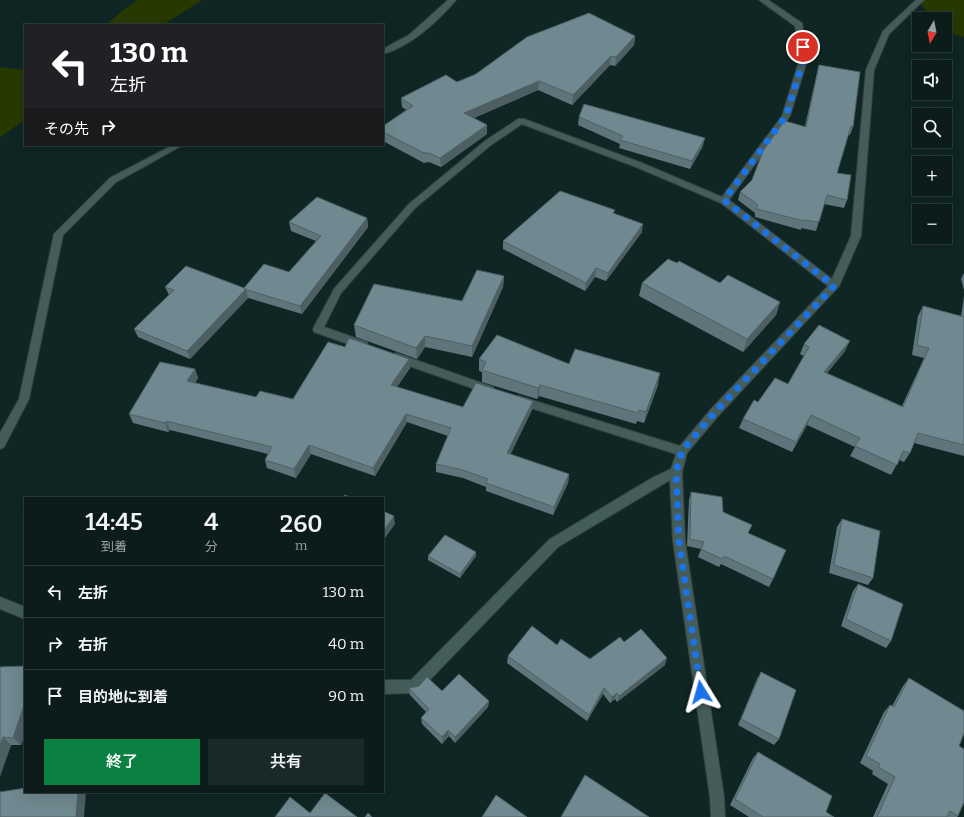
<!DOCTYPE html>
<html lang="ja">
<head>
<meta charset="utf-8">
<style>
	body { margin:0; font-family:Bitter,"Noto Sans JP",serif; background:#192928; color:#f1f3f6; height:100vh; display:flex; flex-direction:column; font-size:15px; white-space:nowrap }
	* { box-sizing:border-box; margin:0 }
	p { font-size:13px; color:#9aa1a3 }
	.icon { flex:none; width:22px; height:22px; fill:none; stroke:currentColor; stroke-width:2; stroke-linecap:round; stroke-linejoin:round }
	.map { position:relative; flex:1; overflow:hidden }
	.details { position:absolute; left:24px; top:497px; width:360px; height:296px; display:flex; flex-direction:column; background:#0b1c1b; border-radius:0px; box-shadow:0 4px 16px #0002,0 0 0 1px #2b3a3a }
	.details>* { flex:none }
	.banner { position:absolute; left:24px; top:24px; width:360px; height:122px; border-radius:0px; box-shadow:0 4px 16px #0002,0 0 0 1px #2b3a3a; background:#202124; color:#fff; overflow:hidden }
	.needle { width:26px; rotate:190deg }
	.buttons { position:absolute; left:912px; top:12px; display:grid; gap:8px }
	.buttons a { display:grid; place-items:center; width:40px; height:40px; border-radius:0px; background:#0b1c1b; box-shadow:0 4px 16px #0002,0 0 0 1px #2b3a3a; font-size:20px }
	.pin { position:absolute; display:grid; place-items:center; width:34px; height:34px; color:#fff; margin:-17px; border:2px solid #fff; border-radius:50%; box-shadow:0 1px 4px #0007 }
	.me { position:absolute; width:44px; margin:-22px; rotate:352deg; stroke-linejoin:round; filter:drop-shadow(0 0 3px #0008) }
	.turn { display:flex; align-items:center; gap:14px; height:84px; padding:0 20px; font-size:18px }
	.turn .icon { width:52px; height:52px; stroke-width:2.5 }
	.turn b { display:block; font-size:28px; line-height:34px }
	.then { display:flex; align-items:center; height:38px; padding:0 20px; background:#0003; gap:8px; font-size:15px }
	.eta { display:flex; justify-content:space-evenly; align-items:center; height:68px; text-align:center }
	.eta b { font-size:24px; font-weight:600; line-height:28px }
	.button { display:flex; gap:8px; margin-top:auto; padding:8px 20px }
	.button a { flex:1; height:46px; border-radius:0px; background:#0b8043; color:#fff; font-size:16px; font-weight:600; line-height:46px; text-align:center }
	.button a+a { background:#192928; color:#f1f3f6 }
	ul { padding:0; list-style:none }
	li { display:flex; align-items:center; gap:12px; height:52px; padding:0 20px; border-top:1px solid #2b3a3a }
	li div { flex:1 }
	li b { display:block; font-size:15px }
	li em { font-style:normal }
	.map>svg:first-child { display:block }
</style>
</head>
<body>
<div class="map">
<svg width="964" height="817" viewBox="0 0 964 817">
	<rect width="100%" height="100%" fill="#0f2624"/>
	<g fill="#283900">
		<path d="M 138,0 L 202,0 L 163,25 L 106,25 L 122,11 Z"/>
		<path d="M 918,0 L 964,0 L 964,37 L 945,32 L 945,19 L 932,19 Z"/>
		<path d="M 0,67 L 25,70 L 25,120 L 0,137 Z"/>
	</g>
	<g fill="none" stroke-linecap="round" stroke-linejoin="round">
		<defs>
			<g id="minor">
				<path d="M 448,0 L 456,0 C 438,21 410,47 383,54 L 383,49 L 409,35 Z"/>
				<path d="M 759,0 L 768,0 L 802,23 L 808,58 L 790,116 L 729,200 L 832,279 L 851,236 L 866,70 L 883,31 L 916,0 L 924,0 L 889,34 L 874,70 L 861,236 L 839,286 L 719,415 L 687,453 L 682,472 L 685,541 L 724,797 L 725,817 L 711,817 L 710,797 L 673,541 L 670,480 L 558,547 L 419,691 L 414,693 L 383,694 L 383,680 L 411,680 L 550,539 L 652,478 L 671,469 L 676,454 L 515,403 L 514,400 L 515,397 L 519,396 L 680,446 L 711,409 L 828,286 L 721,203 L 636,167 L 522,124 L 491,145 L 415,208 L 341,293 L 324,327 L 367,342 L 368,345 L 367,348 L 359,348 L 314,332 L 313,329 L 334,289 L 409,204 L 485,141 L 518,119 L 524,119 L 642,163 L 722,197 L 782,116 L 800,58 L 795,26 Z"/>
				<path d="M 173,145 L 183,145 L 116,182 L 63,235 L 29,399 L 4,447 L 0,449 L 0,433 L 19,399 L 54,234 L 110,178 Z"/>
				<path d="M 396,353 L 493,387 L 494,390 L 489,394 L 392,360 L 391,357 Z"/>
				<path d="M 0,597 L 25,607 L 25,619 L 0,609 Z"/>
			</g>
		</defs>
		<use href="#minor" stroke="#32413f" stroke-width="2"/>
		<use href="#minor" fill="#445d5a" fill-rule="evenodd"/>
	</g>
	<g fill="#60757b">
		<path d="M 635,36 L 634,45 L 615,66 L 610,65 L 572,105 L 538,90 L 474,118 L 487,125 L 487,134 L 441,167 L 429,162 L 424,163 L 383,141 L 383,126 L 406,110 L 402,107 L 401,98 L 457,82 Z"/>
		<path d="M 819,65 L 853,127 L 850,135 L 848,135 L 837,173 L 847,200 L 844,208 L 824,204 L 816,231 L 801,228 L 801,230 L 755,217 L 755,213 L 738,200 L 740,192 L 805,126 L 817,73 Z"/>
		<path d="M 579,117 L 703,146 L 690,169 L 619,148 L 620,144 L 578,125 Z"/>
		<path d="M 614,213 L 642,232 L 606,281 L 595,277 L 585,291 L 503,249 L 503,241 Z"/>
		<path d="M 367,218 L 368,227 L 302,314 L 248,298 L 190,359 L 138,337 L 134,329 L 169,295 L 165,287 L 244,288 L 289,272 L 316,241 L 291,231 L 289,222 Z"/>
		<path d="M 677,263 L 720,283 L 780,302 L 776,315 L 743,352 L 639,296 L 642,283 Z"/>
		<path d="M 964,273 L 964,290 L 961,279 Z"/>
		<path d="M 504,276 L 503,287 L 472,357 L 425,347 L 417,359 L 356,337 L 354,325 L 462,301 Z"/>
		<path d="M 964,296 L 964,456 L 914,443 L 910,453 L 904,462 L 899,460 L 891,475 L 850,456 L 855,447 L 807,425 L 792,452 L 739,428 L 743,419 L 758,402 L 788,384 L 804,356 L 800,354 L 804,344 L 845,351 L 827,373 L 902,406 L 924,358 L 912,355 L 918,316 L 923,306 L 961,316 Z"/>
		<path d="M 345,347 L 409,359 L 410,368 L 397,387 L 463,407 L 533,401 L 532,410 L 510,454 L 569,474 L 568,483 L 553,515 L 486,491 L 486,487 L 463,478 L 436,472 L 436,464 L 448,436 L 407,422 L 375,476 L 311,454 L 296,478 L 267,468 L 265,460 L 268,454 L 170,430 L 168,432 L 133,423 L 129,414 L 195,369 L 198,378 L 195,383 L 256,397 L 293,399 Z"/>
		<path d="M 479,359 L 569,364 L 658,385 L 644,423 L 637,421 L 636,424 L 539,396 L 537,399 L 482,382 L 482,372 L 479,371 Z"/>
		<path d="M 691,492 L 723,512 L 749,533 L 773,579 L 769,587 L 721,564 L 719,567 L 698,557 L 701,549 L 687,546 L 689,500 Z"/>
		<path d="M 842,519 L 873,578 L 868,585 L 829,573 L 837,527 Z"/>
		<path d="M 476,552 L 476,556 L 460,578 L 428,560 L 428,556 Z"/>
		<path d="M 858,584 L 891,641 L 886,648 L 841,626 L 853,591 Z"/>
		<path d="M 624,642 L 665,665 L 617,702 L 615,699 L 610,703 L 603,694 L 587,721 L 507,663 L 508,656 L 590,659 Z"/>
		<path d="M 25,666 L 25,734 L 21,745 L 11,745 L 0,776 L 0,667 Z"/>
		<path d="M 761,672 L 779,739 L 774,745 L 738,725 L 757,679 Z"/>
		<path d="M 909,678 L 959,746 L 958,816 L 957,817 L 873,817 L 888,784 L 872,774 L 873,771 L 860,763 L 884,712 L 890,705 L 892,706 L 903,686 Z"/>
		<path d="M 409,688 L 442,691 L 489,701 L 488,707 L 455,743 L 449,736 L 442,744 L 422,724 L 421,718 L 426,712 L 410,695 Z"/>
		<path d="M 758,752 L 826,812 L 834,817 L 749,817 L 730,805 L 753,758 Z"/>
	</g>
	<g fill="#4e5f64">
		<path d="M 635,36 L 634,45 L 615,66 L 616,57 Z"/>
		<path d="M 611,56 L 610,65 L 572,105 L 573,95 Z"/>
		<path d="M 539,81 L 538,90 L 464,122 L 464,113 Z"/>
		<path d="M 487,125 L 487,134 L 441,167 L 440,158 Z"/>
		<path d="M 705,138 L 703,146 L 690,169 L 692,161 Z"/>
		<path d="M 367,218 L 368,227 L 302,314 L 300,306 Z"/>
		<path d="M 643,224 L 642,232 L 606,281 L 608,273 Z"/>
		<path d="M 596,268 L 595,277 L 585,291 L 586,283 Z"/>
		<path d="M 504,276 L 503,287 L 472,357 L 472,346 Z"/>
		<path d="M 246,289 L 248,298 L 190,359 L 187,351 Z"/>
		<path d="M 780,302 L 776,315 L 743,352 L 747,339 Z"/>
		<path d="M 425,336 L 425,347 L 417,359 L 416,348 Z"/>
		<path d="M 850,341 L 845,351 L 820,382 L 824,372 Z"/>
		<path d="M 409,359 L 410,368 L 392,394 L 391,385 Z"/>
		<path d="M 195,369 L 198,378 L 191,390 L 187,381 Z"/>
		<path d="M 660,373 L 658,385 L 644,423 L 646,412 Z"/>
		<path d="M 540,385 L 539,396 L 537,399 L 538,388 Z"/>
		<path d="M 533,401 L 532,410 L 507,462 L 507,453 Z"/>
		<path d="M 406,414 L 407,422 L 375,476 L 373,468 Z"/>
		<path d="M 811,415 L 807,425 L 792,452 L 796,442 Z"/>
		<path d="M 166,421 L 170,430 L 168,432 L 165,423 Z"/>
		<path d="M 309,445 L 311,454 L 296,478 L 294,469 Z"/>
		<path d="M 569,474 L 568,483 L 553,515 L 554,507 Z"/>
		<path d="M 394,516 L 395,524 L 383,541 L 383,532 Z"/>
		<path d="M 476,552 L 476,556 L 460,578 L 460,574 Z"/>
		<path d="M 667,658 L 665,665 L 617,702 L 619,696 Z"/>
		<path d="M 604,688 L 603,694 L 587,721 L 589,715 Z"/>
		<path d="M 617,693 L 615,699 L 610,703 L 612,697 Z"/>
		<path d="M 489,701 L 488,707 L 455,743 L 455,737 Z"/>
		<path d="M 25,702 L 25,734 L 21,745 L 13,738 Z"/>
		<path d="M 448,730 L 449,736 L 442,744 L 442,737 Z"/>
		<path d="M 3,737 L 11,745 L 0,776 L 0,745 Z"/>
		<path d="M 78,792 L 86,792 L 84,817 L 76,817 Z"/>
	</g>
	<g fill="#70888f" stroke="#4e5f64">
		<path d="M 589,13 L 635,36 L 616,57 L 611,56 L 573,95 L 539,81 L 464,113 L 487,125 L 440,158 L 429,153 L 424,153 L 383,132 L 383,126 L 413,106 L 401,98 L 446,75 L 457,82 L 476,74 L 527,37 Z"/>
		<path d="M 819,65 L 860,72 L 853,127 L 851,126 L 837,173 L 851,175 L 847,200 L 827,195 L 819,222 L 804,220 L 804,221 L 757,209 L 757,204 L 740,192 L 752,180 L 763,151 L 783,123 L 785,121 L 806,127 Z"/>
		<path d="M 584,104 L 705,138 L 692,161 L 620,140 L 623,136 L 579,117 Z"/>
		<path d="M 560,191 L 615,210 L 613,213 L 643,224 L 608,273 L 596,268 L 586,283 L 503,241 Z"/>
		<path d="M 317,197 L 367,218 L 300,306 L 244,289 L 246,289 L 187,351 L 134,329 L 174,290 L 165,287 L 186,266 L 244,288 L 264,264 L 289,272 L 321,236 L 289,222 Z"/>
		<path d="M 668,259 L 677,263 L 679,261 L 720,283 L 728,275 L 780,302 L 747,339 L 642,283 Z"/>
		<path d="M 477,270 L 504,276 L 472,346 L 425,336 L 416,348 L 354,325 L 374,284 L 462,301 Z"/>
		<path d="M 923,306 L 964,317 L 964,445 L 918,433 L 910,453 L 903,451 L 897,465 L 855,446 L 860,438 L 811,415 L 796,442 L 743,419 L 754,400 L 758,402 L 775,378 L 788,384 L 809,347 L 804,344 L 819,325 L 850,341 L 824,372 L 903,407 L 929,348 L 917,345 Z"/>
		<path d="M 497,335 L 569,364 L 575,349 L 660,373 L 646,412 L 639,410 L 638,413 L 540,385 L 538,388 L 482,370 L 486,362 L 479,359 Z"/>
		<path d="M 349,338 L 409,359 L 391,385 L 463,407 L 476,383 L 533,401 L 507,453 L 569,474 L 554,507 L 486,483 L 488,479 L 463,470 L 436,464 L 451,428 L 406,414 L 373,468 L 309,445 L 294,469 L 265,460 L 272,447 L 166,421 L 165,423 L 129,414 L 160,362 L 195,369 L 187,381 L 256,397 L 260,391 L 293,399 L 328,342 L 345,347 Z"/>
		<path d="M 691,492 L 722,497 L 723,512 L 752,525 L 748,533 L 786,550 L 773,579 L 724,556 L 722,559 L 701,549 L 704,542 L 690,539 Z"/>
		<path d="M 345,495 L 352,498 L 343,498 Z"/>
		<path d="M 383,511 L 394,516 L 383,532 Z"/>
		<path d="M 842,519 L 880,531 L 873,578 L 834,565 Z"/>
		<path d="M 445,535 L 476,552 L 460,574 L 428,556 Z"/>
		<path d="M 858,584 L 903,604 L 891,641 L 846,619 Z"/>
		<path d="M 532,626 L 557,645 L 561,639 L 590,659 L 620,637 L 624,642 L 641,629 L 667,658 L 619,696 L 617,693 L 612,697 L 604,688 L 589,715 L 508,656 Z"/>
		<path d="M 25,666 L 25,702 L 13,738 L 3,737 L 0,745 L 0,667 Z"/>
		<path d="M 761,672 L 796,690 L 779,739 L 741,719 Z"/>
		<path d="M 459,674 L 489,701 L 455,737 L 448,730 L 442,737 L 421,718 L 429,709 L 409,688 L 419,686 L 427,677 L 442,691 Z"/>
		<path d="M 909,678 L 964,711 L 964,733 L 959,746 L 964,749 L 964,802 L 958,816 L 950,811 L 947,817 L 877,817 L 895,777 L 878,767 L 880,764 L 866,756 L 890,705 L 894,707 Z"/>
		<path d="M 758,752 L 832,796 L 826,812 L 834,817 L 763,817 L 735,799 Z"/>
		<path d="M 585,775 L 649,817 L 561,817 Z"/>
		<path d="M 25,788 L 25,792 L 78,792 L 76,817 L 0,817 L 0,792 Z"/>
		<path d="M 325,793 L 357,817 L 275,817 L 290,797 L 310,813 Z"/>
		<path d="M 496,795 L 527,817 L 482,817 Z"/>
		<path d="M 368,813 L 372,817 L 365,817 Z"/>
	</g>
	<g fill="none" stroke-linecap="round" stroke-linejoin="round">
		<path stroke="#1a73e8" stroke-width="7" stroke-dasharray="0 12.6" d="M 701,692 L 679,541 L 676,472 L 682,451 L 715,412 L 834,286 L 724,200 L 786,116 L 804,58 L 803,47"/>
	</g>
</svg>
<div class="buttons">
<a><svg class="needle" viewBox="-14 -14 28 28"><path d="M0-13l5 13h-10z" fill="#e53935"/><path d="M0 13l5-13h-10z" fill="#9aa1a3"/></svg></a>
<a><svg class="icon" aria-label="sound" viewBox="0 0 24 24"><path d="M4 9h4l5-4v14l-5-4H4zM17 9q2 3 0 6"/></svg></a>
<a><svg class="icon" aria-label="search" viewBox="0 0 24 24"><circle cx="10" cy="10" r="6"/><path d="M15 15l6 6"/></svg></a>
<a>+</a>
<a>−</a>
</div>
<div class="pin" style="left:803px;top:47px;background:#d93025"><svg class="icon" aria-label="arrive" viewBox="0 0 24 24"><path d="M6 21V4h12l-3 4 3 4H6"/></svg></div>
<svg class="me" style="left:701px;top:692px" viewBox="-20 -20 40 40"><path d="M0-17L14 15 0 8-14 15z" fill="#1a73e8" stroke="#fff" stroke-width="4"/></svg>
<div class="banner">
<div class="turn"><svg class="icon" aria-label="left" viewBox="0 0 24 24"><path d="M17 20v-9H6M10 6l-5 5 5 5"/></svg><div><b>130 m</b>左折</div></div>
<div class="then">その先<svg class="icon" aria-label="right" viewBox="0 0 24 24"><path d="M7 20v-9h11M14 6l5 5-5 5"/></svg></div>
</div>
<section class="details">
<div class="eta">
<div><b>14:45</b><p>到着</p></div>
<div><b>4</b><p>分</p></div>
<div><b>260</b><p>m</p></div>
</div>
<ul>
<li><svg class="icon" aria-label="left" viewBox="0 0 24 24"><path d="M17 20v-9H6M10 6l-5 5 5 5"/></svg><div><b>左折</b></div><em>130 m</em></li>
<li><svg class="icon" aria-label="right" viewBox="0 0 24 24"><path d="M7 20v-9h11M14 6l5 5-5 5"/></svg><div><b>右折</b></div><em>40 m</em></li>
<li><svg class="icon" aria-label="arrive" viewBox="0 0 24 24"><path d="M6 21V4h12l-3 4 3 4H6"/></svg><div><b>目的地に到着</b></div><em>90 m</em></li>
</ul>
<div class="button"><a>終了</a><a>共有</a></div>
</section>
</div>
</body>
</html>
